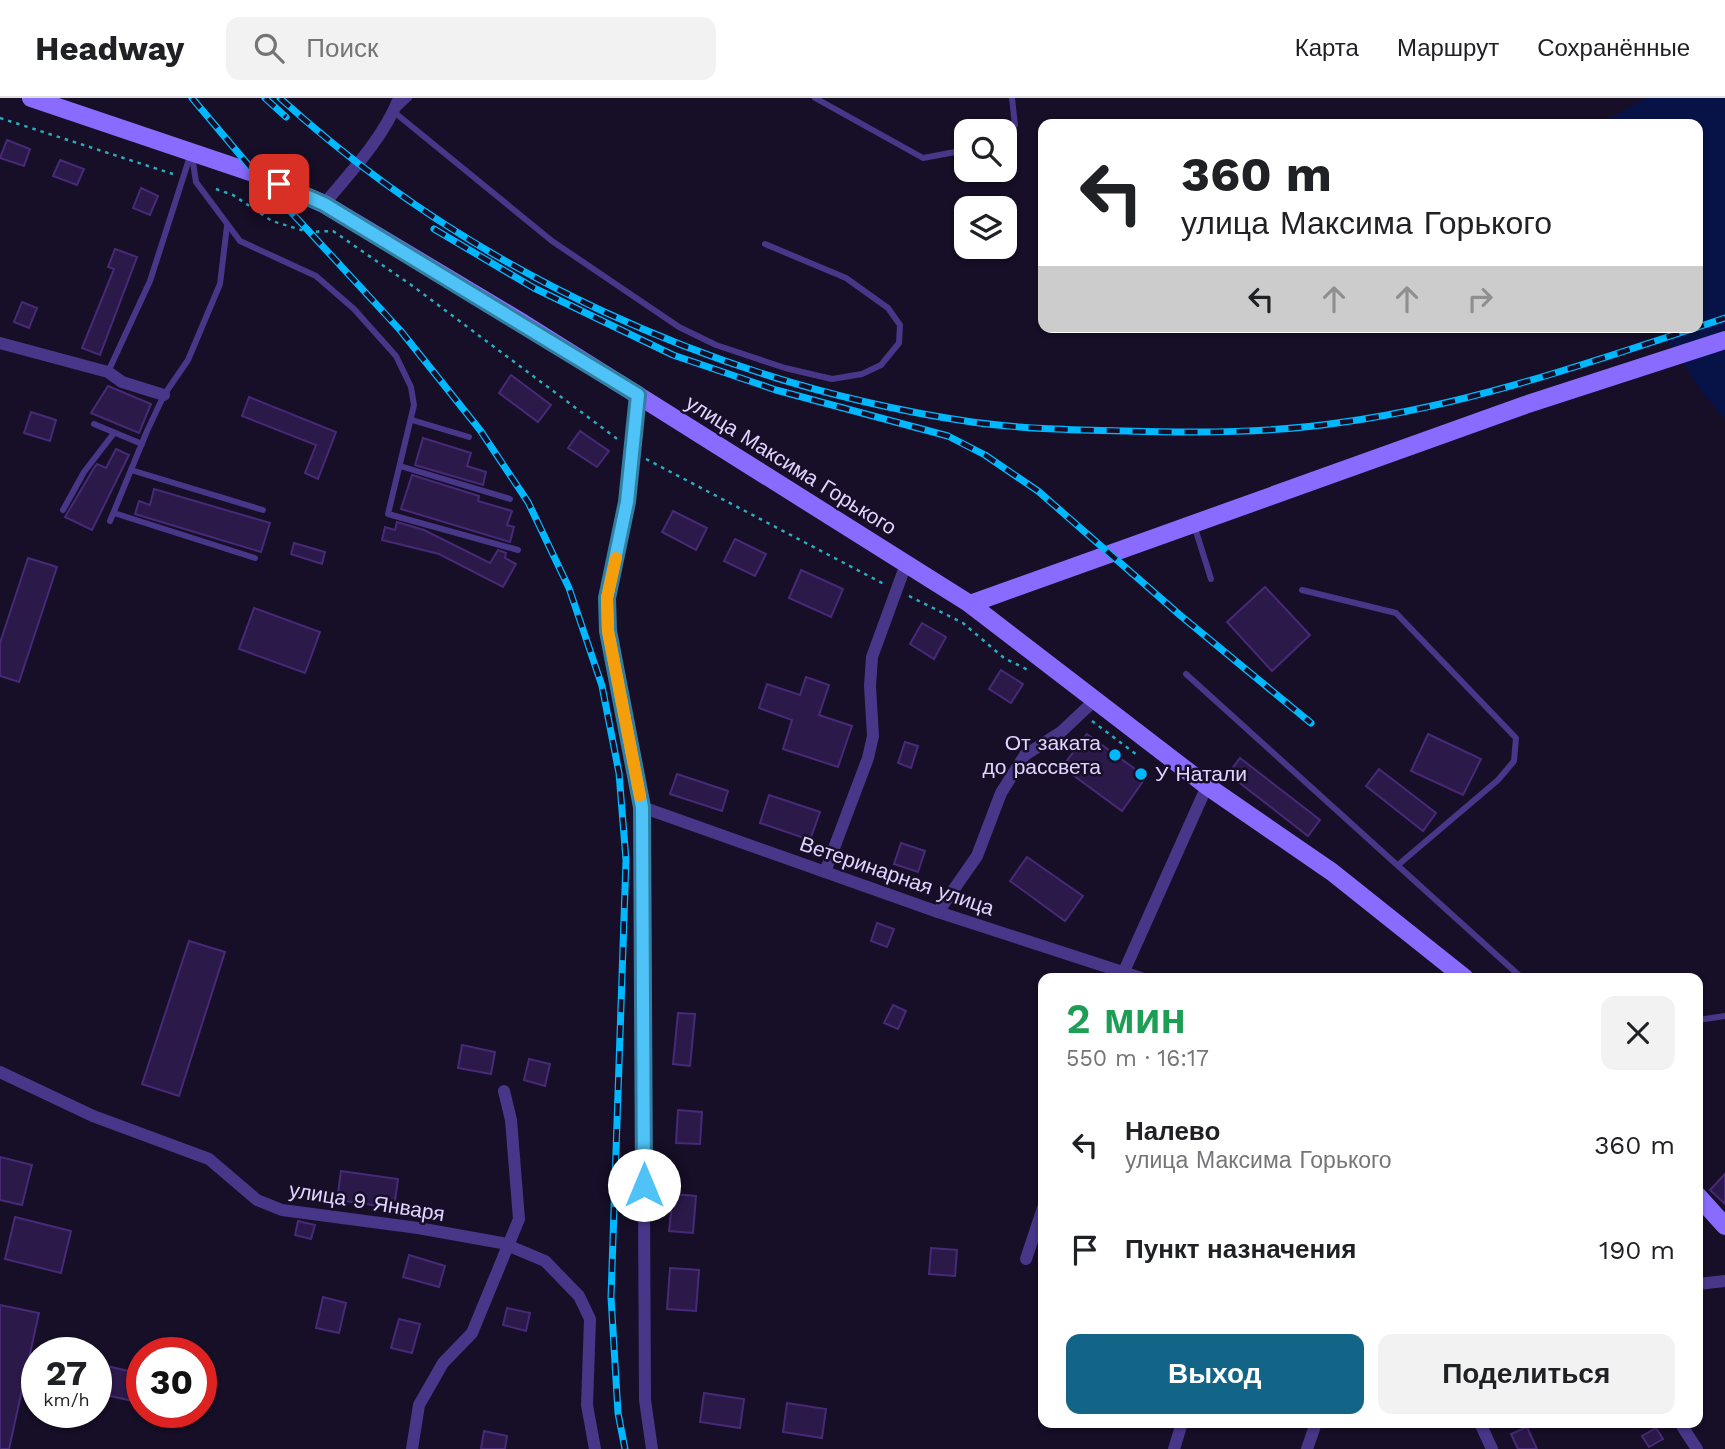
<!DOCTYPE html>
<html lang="ru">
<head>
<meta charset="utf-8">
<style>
	body { margin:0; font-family:"Work Sans",sans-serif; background:#f2f2f2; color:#202124; height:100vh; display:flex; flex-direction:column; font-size:26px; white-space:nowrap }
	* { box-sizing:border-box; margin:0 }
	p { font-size:23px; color:#757577 }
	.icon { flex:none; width:38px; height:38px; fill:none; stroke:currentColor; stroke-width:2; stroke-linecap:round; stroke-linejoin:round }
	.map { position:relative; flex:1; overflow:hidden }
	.details { position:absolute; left:1038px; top:875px; width:665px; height:455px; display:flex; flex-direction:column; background:#fff; border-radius:14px; box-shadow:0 2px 5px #0004 }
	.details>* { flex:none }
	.guide { position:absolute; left:1038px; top:21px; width:665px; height:214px; border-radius:14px; box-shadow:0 2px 5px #0004; background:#fff; color:#202124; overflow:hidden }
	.controls { position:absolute; left:954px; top:21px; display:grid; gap:14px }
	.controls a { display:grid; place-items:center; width:63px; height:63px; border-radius:14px; background:#fff; box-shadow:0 2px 5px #0004; font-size:35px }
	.speed { position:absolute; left:21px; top:1239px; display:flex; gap:14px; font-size:35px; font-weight:700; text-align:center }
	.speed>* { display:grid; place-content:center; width:91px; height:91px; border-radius:50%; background:#fff; box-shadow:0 2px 5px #0004; line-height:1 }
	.speed small { font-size:18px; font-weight:400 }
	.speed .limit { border:10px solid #d22; background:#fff; color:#111 }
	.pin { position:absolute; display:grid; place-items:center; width:60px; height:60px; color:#fff; margin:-30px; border-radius:14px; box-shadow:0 4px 10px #0006 }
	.me { position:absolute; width:77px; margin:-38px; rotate:0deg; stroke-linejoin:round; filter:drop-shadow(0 0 5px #0008) }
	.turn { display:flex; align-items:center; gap:24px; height:147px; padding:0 28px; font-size:32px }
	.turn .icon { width:91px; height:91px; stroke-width:2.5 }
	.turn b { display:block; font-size:49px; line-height:60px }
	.lanes { display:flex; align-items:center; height:66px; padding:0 28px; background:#0003; justify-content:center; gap:35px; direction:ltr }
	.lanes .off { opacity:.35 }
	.round { display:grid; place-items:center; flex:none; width:74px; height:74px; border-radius:14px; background:#f2f2f2 }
	.summary { display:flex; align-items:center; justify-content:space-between; height:119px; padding:0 28px }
	h1 { font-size:42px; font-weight:600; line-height:52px; color:#1e9e55 }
	.button { display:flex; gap:14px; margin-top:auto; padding:14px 28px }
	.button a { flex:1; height:80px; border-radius:14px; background:#126587; color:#fff; font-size:28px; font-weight:600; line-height:80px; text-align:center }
	.button a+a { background:#f2f2f2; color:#202124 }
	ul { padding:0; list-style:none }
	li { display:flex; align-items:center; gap:21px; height:105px; padding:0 28px }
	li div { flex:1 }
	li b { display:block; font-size:26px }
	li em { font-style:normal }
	header { display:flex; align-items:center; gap:42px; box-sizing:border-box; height:98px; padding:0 35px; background:#fff; border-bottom:2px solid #e0e0e0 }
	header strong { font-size:33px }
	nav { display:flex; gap:38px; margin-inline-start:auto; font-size:24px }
	.search { width:490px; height:63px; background:#f2f2f2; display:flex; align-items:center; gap:18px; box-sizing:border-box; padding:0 24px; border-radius:14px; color:#757577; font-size:26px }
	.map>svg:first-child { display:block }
</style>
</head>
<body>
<header>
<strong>Headway</strong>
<div class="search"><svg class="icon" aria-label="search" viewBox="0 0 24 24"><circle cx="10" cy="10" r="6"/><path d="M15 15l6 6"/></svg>Поиск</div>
<nav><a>Карта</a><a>Маршрут</a><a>Сохранённые</a></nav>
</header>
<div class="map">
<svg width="1725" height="1351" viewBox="0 0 1725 1351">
	<rect width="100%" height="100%" fill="#170e27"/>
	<path fill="#071347" d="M 1647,0 L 1725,0 L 1725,320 L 1705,298 L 1658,229 L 1698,229 L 1698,26 L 1598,26 Z"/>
	<g fill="#2b1949" stroke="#472a77" stroke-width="2">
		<path d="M 7,42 L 30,51 L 24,68 L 0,60 Z"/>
		<path d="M 60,62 L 84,71 L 77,87 L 53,78 Z"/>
		<path d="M 141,90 L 158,98 L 150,117 L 133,110 Z"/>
		<path d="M 115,151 L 137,159 L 100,257 L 82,250 L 114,171 L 108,169 Z"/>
		<path d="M 22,204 L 37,210 L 29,230 L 14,224 Z"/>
		<path d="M 511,277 L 551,307 L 538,324 L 499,295 Z"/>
		<path d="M 108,288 L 151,306 L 139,335 L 91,315 Z"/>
		<path d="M 249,299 L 336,334 L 318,381 L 305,375 L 316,347 L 242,318 Z"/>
		<path d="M 31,314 L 56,322 L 50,343 L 24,335 Z"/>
		<path d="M 580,333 L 609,353 L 597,369 L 568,350 Z"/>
		<path d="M 423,340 L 471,355 L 467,368 L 486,374 L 483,387 L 415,367 Z"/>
		<path d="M 116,351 L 129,357 L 92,432 L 65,419 L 94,370 L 97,366 L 106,370 Z"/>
		<path d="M 412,377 L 479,398 L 478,403 L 512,413 L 507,427 L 514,429 L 510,444 L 401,411 Z"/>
		<path d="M 154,391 L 270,425 L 261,454 L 135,416 L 139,403 L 150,407 Z"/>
		<path d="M 673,413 L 707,430 L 696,452 L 662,434 Z"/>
		<path d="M 397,424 L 424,432 L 490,465 L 498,452 L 506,455 L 505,460 L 516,466 L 503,489 L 439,456 L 382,442 L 385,429 L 395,432 Z"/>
		<path d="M 735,441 L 766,456 L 755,478 L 724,463 Z"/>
		<path d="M 294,445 L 325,454 L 322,466 L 291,456 Z"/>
		<path d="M 28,460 L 57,469 L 19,584 L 0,578 L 0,545 Z"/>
		<path d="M 801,472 L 843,491 L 831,519 L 789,500 Z"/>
		<path d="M 1265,489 L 1310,537 L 1272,573 L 1227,524 Z"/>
		<path d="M 254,510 L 320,534 L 305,575 L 239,551 Z"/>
		<path d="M 922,525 L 946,539 L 934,561 L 910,546 Z"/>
		<path d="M 1001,572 L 1023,586 L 1011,605 L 989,591 Z"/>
		<path d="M 806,579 L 829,587 L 819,617 L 852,628 L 838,669 L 783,651 L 792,622 L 759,610 L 767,586 L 800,597 Z"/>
		<path d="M 1087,636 L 1146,679 L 1122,713 L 1062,669 Z"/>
		<path d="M 1428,636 L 1481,661 L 1463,697 L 1411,673 Z"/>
		<path d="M 905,644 L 918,648 L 911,670 L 898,665 Z"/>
		<path d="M 1240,660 L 1320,722 L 1308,738 L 1228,676 Z"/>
		<path d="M 1379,671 L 1436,715 L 1423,733 L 1366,688 Z"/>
		<path d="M 677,676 L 728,693 L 722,713 L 670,696 Z"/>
		<path d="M 769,697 L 820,714 L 810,742 L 760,725 Z"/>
		<path d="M 901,745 L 925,753 L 918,774 L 894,766 Z"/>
		<path d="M 1027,759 L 1083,798 L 1065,823 L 1010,783 Z"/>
		<path d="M 877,825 L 894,831 L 887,849 L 871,843 Z"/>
		<path d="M 189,843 L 225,854 L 179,998 L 142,986 Z"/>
		<path d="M 893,907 L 906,913 L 898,931 L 884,925 Z"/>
		<path d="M 678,915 L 695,916 L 690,968 L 673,966 Z"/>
		<path d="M 462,947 L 495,954 L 491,976 L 458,970 Z"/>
		<path d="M 529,961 L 550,966 L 545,988 L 524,982 Z"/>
		<path d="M 678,1012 L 702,1014 L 700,1046 L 676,1045 Z"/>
		<path d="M 0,1059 L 32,1067 L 22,1107 L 0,1102 Z"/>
		<path d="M 341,1073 L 398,1081 L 394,1110 L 337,1102 Z"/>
		<path d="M 1725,1076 L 1725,1106 L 1710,1092 Z"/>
		<path d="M 673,1096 L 696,1098 L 693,1135 L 669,1133 Z"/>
		<path d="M 15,1119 L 71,1133 L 61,1175 L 5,1161 Z"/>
		<path d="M 298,1123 L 315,1127 L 311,1141 L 295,1137 Z"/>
		<path d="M 931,1150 L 957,1152 L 955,1178 L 929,1176 Z"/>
		<path d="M 409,1157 L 445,1168 L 439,1189 L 403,1179 Z"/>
		<path d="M 670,1170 L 699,1172 L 696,1213 L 667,1211 Z"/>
		<path d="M 323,1199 L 346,1205 L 339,1235 L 316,1230 Z"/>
		<path d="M 0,1207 L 39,1215 L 9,1351 L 0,1351 Z"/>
		<path d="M 507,1210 L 530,1215 L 526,1233 L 503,1227 Z"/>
		<path d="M 399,1221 L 420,1226 L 412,1255 L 391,1250 Z"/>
		<path d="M 98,1266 L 142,1276 L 142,1305 L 96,1295 Z"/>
		<path d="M 704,1295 L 744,1301 L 740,1330 L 700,1324 Z"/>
		<path d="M 787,1305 L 826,1311 L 822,1340 L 783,1334 Z"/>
		<path d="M 1527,1329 L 1537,1351 L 1518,1351 L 1511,1336 Z"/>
		<path d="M 1656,1330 L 1663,1341 L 1649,1349 L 1642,1338 Z"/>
		<path d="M 484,1333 L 507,1338 L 505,1351 L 481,1351 Z"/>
	</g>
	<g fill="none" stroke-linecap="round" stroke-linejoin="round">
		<g stroke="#28adbf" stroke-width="2.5" stroke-dasharray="3.5 5" stroke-linecap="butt">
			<path d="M 0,20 L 173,76"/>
			<path d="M 216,91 L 233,97 L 272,123 L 308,134 L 333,133 L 414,189 L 620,343"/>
			<path d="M 646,361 L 884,486"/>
			<path d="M 909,498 L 963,525 L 1004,560 L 1028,572"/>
			<path d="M 1092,623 L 1137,657"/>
		</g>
		<g stroke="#483689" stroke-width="6">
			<path d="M 409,0 L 394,14 L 552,143 L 679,229 L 716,247 L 785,270 L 832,281 L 862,276 L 881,267 L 899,245 L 900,227 L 888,210 L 846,180 L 765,146"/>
			<path d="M 815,0 L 923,60 L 966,52"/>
			<path d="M 1004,33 L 1015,27 L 1012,0"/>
			<path d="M 192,58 L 196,84 L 240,143 L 316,178 L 354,211 L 396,258 L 411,289 L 414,307 L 388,416 L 518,452"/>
			<path d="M 108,274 L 150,183 L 191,55"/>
			<path d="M 412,322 L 469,339"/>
			<path d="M 94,326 L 142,346"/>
			<path d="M 400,368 L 510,401"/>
			<path d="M 131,372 L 263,412"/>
			<path d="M 63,412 L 84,374 L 114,335"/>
			<path d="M 114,415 L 255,460"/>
			<path d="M 110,423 L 147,333 L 164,297 L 188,262 L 220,186 L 227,128"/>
			<path d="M 1194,427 L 1211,481"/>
			<path d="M 1302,492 L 1396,515 L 1516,640 L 1514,663 L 1498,682 L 1398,767"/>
			<path d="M 1186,576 L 1522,880"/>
			<path d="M 1698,922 L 1725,918"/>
		</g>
		<g stroke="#483689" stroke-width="12">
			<path d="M 324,106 C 351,74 384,39 399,0"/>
			<path d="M 0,245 L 108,274 L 122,284 L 164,297"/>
			<path d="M 638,297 L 627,404 L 607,500 L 608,533 L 642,709 L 645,1302 L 652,1351"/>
			<path d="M 642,709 L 938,814 L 1141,880"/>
			<path d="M 825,774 L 868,660 L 873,638 L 870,588 L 872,559 L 906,466"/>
			<path d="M 938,814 L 977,758 L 1001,695 L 1025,657 L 1061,634 L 1095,602"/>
			<path d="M 1121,880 L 1207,688"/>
			<path d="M 0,974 L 93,1018 L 209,1061 L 257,1102 L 282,1112 L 418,1130 L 502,1145 L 545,1163 L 579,1198 L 590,1221 L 587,1307 L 595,1351"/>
			<path d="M 1026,1161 L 1043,1110"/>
			<path d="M 1698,1186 L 1725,1183"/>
			<path d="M 1480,1325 L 1492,1351"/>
			<path d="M 1680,1325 L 1697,1351"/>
			<path d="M 412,1351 L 419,1307 L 443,1265 L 472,1235 L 519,1121 L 511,1022 L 504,993"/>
			<path d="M 1174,1351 L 1182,1325"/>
			<path d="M 1307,1351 L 1316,1325"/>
		</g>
		<g stroke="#8a6bff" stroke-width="18">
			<path d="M 31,0 L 256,76 L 324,106 L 523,225 L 970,506 L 1207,688 L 1332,774 L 1465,880"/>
			<path d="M 970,506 L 1525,307 L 1725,242"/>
			<path d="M 1698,1098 L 1725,1128"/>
		</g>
		<defs>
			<g id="rail">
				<path d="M 192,0 L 256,76 L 400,232 L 480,332 L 528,404 L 569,490 L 602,588 L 619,675 L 626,762 L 611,1199 L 618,1315 L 625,1351"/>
				<path d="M 265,0 L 286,19"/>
				<path d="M 280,0 C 470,173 719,287 972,324 C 1023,331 1076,332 1127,333 C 1200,335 1272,335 1344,324 C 1474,306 1600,261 1725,220"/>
				<path d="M 434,131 L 534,190 L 673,257 L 776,292 L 948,338 L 985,357 L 1038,393 L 1181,518 L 1311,625"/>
			</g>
		</defs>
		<use href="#rail" stroke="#00b8ff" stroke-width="7"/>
		<use href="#rail" stroke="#170e27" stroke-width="4.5" stroke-dasharray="13" stroke-linecap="butt"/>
	</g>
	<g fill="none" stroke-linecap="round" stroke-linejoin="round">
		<defs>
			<path id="route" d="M 279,86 L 324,106 L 638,297 L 627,404 L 607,500 L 608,533 L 642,709 L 644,1087"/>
		</defs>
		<use href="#route" stroke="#337fa1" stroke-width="18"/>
		<use href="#route" stroke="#4fc3f7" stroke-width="12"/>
		<path stroke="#f59e0b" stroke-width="12" d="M 616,460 L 607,500 L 608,533 L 640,698"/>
	</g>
	<g fill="#00b8ff" stroke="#170e27" stroke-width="2.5">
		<circle cx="1115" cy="657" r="7"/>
		<circle cx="1141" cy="676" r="7"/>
	</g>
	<g text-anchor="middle" stroke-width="5" stroke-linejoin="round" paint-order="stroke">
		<g font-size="21" fill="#e1d4ff" stroke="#170e27">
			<text transform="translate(791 367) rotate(32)" y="7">улица Максима Горького</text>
			<text transform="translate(897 778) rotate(19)" y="7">Ветеринарная улица</text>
			<text transform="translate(367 1104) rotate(9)" y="7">улица 9 Января</text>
		</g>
		<g font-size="21" fill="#e1d4ff" stroke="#170e27" text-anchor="end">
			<text x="1101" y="652">От заката<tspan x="1101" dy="24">до рассвета</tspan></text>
			<text x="1155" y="683" text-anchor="start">У Натали</text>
		</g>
	</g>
</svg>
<div class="controls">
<a><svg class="icon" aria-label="search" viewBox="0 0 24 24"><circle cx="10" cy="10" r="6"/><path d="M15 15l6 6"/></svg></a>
<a><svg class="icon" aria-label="layers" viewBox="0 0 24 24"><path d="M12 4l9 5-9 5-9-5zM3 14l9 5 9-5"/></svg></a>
</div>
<div class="speed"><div>27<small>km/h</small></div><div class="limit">30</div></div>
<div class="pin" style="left:279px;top:86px;background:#d93025"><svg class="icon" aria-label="arrive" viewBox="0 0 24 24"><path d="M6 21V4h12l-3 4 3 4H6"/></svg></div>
<svg class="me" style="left:644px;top:1087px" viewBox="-20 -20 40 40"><circle r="19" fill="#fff"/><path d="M0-13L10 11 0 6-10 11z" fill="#4fc3f7"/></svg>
<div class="guide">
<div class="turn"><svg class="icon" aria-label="left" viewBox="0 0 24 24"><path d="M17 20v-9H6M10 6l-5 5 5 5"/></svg><div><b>360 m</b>улица Максима Горького</div></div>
<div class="lanes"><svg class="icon" aria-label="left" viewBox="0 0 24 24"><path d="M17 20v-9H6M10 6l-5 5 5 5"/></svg><svg class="icon off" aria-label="ahead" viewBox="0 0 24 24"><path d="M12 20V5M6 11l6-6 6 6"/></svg><svg class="icon off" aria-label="ahead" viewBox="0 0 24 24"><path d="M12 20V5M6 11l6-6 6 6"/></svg><svg class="icon off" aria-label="right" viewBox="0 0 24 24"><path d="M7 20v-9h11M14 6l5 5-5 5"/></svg></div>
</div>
<section class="details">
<div class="summary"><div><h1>2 мин</h1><p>550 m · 16:17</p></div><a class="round"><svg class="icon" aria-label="close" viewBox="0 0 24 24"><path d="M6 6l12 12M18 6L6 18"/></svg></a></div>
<ul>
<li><svg class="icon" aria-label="left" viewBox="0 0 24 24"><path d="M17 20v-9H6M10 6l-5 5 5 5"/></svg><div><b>Налево</b><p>улица Максима Горького</p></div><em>360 m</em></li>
<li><svg class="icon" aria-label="arrive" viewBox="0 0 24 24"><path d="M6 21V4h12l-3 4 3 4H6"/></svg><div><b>Пункт назначения</b></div><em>190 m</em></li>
</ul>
<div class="button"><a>Выход</a><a>Поделиться</a></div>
</section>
</div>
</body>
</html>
